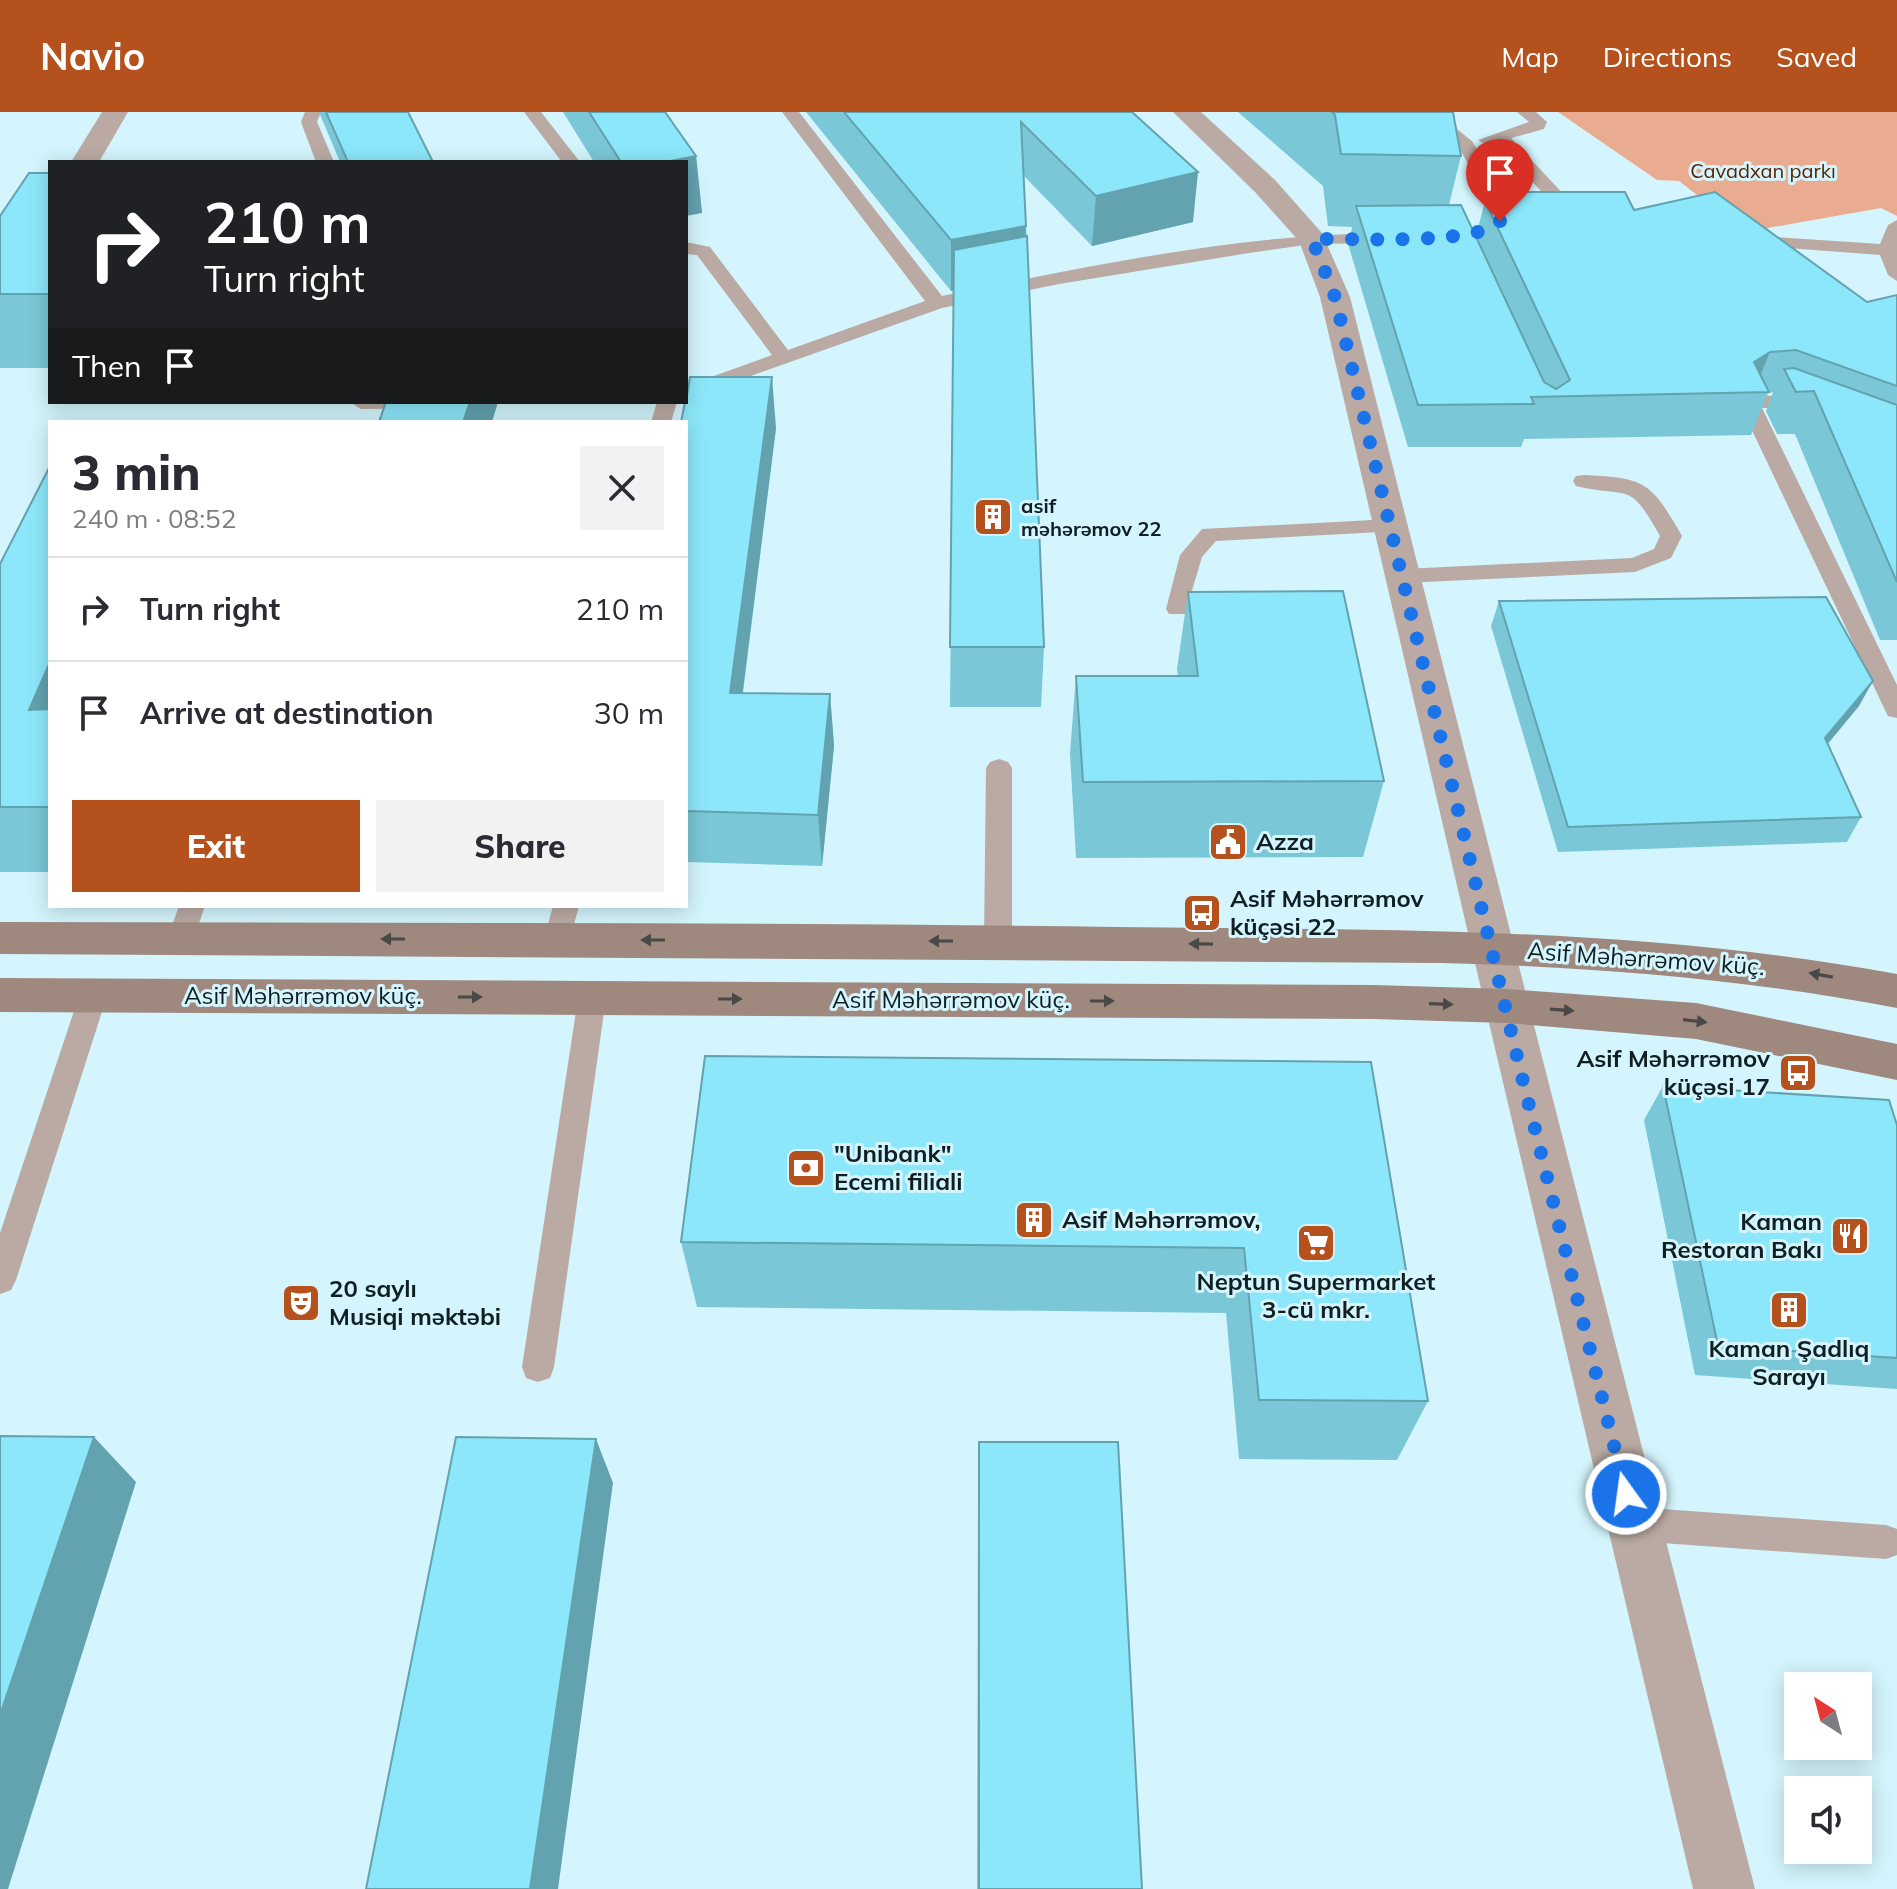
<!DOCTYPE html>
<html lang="en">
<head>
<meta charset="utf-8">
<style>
	body { margin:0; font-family:Mulish,sans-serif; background:#f2f2f3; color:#2b2b33; height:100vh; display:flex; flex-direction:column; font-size:30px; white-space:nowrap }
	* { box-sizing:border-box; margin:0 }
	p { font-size:26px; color:#7c7c81 }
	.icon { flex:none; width:44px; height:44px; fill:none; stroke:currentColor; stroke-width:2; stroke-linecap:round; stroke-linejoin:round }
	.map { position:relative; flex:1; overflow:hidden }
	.details { position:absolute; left:48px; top:308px; width:640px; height:488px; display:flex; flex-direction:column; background:#fff; border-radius:0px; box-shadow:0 4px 20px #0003 }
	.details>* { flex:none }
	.top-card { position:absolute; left:48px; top:48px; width:640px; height:244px; border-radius:0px; box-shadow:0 4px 20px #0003; background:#202124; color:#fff; overflow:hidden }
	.needle { width:52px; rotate:324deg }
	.buttons { position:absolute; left:1784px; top:1560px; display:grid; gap:16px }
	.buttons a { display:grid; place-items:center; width:88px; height:88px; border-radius:0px; background:#fff; box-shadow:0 4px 20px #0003; font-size:40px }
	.pin { position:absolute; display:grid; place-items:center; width:68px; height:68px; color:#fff; margin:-82px -34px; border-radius:50% 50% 50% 0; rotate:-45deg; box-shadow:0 0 8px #0007 }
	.pin .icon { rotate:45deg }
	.me { position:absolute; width:88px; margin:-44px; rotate:346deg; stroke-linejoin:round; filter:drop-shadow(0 0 6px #0008) }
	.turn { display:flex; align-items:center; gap:28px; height:168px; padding:0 24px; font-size:36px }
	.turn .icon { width:104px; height:104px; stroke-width:2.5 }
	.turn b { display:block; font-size:56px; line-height:68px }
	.then { display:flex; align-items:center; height:76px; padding:0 24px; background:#0003; gap:16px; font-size:30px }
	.round { display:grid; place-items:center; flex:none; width:84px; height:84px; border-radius:0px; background:#f2f2f3 }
	.summary { display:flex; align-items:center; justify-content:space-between; height:136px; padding:0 24px }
	h1 { font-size:48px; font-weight:800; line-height:60px }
	.action { display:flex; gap:16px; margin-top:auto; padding:16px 24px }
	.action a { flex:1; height:92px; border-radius:0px; background:#b5511d; color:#fff; font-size:32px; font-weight:800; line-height:92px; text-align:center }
	.action a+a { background:#f2f2f3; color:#2b2b33 }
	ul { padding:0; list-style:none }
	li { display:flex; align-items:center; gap:24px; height:104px; padding:0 24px; border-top:2px solid #e1e1e2 }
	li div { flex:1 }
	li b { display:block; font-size:30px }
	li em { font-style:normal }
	header { display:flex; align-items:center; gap:48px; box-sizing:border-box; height:112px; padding:0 40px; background:#b5511d; color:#fff }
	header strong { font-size:38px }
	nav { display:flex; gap:44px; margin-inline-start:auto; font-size:28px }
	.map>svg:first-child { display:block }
</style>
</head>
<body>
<header>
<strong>Navio</strong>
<nav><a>Map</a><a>Directions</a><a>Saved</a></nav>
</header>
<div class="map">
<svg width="1897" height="1777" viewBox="0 0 1897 1777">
	<rect width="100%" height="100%" fill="#d4f5fd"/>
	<path fill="#eaac91" d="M 1558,0 L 1897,0 L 1897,104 L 1881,96 L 1745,120 L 1679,69 L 1657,68 Z"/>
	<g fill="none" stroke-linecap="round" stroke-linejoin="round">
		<g fill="#baaaa3" fill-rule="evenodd">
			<path d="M 305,0 L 321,0 L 317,10 L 334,50 L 316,50 L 301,10 Z"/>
			<path d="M 524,0 L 541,0 L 580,50 L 562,50 Z"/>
			<path d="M 782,0 L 799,0 L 942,184 C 1089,154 1238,122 1388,121 L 1397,126 L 1388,131 L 1312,132 L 1249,141 L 1059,172 L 942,196 L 686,287 L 686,274 L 772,243 L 697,143 L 686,142 L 686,130 L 710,135 L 788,238 L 925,189 Z"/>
			<path d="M 1417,0 L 1435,0 L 1472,29 L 1513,98 L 1499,121 L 1493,122 L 1484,117 L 1495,98 L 1459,36 Z"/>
			<path d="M 1517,0 L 1536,0 L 1547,10 L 1544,17 L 1511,26 L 1582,102 L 1582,110 L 1570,110 L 1496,31 L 1486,33 L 1478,28 L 1529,10 Z"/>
			<path d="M 1897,108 L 1897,169 L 1888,163 L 1880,143 L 1776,135 L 1767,130 L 1776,125 L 1880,132 L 1888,113 Z"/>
			<path d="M 1765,283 L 1792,288 L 1816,301 L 1806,307 L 1776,296 L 1762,296 L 1897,573 L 1897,606 L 1888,604 L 1885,598 L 1740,293 L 1743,289 Z"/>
			<path d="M 464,290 L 454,296 L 361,297 L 351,291 Z"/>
			<path d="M 657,290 L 677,290 L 671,310 L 651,310 Z"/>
			<path d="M 1584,363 C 1646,366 1651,370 1682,424 L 1671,446 L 1635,460 L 1403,471 L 1392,464 L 1403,457 L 1632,446 L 1654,437 L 1660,424 C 1628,367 1631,387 1576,374 L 1573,369 L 1576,364 Z"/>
			<path d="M 1391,407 L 1402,414 L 1399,419 L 1216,429 L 1202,445 L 1185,502 L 1169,502 L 1166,497 L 1180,443 L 1202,417 Z"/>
			<path d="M 999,647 L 1008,650 L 1012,656 L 1012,829 L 1008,836 L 998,839 L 988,836 L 984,829 L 986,656 L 990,650 Z"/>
			<path d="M 179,794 L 205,794 L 191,834 L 181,837 L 171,834 L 167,827 Z"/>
			<path d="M 553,794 L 579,794 L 568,834 L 558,837 L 548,834 L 544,827 Z"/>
			<path d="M 93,873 L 103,876 L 107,884 L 16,1168 L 11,1178 L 0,1182 L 0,1121 L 79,884 L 83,876 Z"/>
			<path d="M 592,875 L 602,878 L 606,886 L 554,1255 L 550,1266 L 538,1270 L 526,1266 L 522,1255 L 578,886 L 582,878 Z"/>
			<path d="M 1634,1395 L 1886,1413 L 1897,1417 L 1897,1443 L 1886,1447 L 1634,1429 L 1622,1424 L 1617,1412 L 1622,1400 Z"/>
		</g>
		<g fill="#baaaa3" fill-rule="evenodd">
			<path d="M 102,0 L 128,0 L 99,50 L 71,50 Z"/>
			<path d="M 1173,0 L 1201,0 L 1275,68 L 1322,121 L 1350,185 L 1529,894 L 1523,906 L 1507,911 L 1491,906 L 1485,894 L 1320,185 L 1299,129 L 1255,80 Z"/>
		</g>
		<path fill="#baaaa3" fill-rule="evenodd" d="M 1507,877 L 1523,882 L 1529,894 L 1755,1777 L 1693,1777 L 1485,894 L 1491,882 Z"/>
		<g fill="#9f897f" fill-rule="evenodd">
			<path d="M 0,810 C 372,811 745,810 1117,815 C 1380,818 1637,814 1897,862 L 1897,896 C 1745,867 1595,855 1440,851 L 0,842 Z"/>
			<path d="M 0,866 L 1374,873 L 1507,877 L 1696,891 L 1897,932 L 1897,968 L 1696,927 L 1507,911 L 1374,907 L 0,900 Z"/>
		</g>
	</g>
	<g fill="#79c7d7">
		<path d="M 319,0 L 408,0 L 433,50 L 340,50 Z"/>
		<path d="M 563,0 L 665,0 L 696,44 L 702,101 L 686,50 L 594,50 Z"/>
		<path d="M 806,0 L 1132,0 L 1193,110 L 1092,134 L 1024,64 L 1044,535 L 1041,595 L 950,595 L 954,179 L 951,179 Z"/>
		<path d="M 1238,0 L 1453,0 L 1461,44 L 1449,93 L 1476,124 L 1485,89 L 1634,98 L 1867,190 L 1897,183 L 1897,528 L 1880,528 L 1795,322 L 1777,322 L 1766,299 L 1773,280 L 1768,281 L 1751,323 L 1524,327 L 1521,335 L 1408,335 L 1349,135 L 1352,115 L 1328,114 L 1323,74 Z"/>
		<path d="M 50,61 L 50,256 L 0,256 L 0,104 Z"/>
		<path d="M 686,310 L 776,316 L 743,581 L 830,582 L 834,634 L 822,754 L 686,750 Z"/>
		<path d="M 50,354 L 50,760 L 0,760 L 0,452 Z"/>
		<path d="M 1188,480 L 1384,669 L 1363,745 L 1076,746 L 1070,641 L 1076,564 L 1178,564 L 1177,557 Z"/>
		<path d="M 1499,489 L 1859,594 L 1828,632 L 1861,705 L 1847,730 L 1558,740 L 1491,514 Z"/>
		<path d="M 1371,950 L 1428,1289 L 1397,1348 L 1239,1347 L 1226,1201 L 697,1195 L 681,1130 Z"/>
		<path d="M 1663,974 L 1897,1013 L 1897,1277 L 1695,1263 L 1644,1008 Z"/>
		<path d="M 979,1330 L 1142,1777 L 977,1777 L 978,1375 Z"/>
	</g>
	<g fill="#63a2af">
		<path d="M 696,44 L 702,101 L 686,104 L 686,50 L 665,50 Z"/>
		<path d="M 1198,60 L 1193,110 L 1092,134 L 1096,84 Z"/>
		<path d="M 1026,114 L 1024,165 L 951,179 L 951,128 Z"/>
		<path d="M 1770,240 L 1753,281 L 1754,250 Z"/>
		<path d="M 772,265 L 776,316 L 736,632 L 730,581 Z"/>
		<path d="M 470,290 L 498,290 L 492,310 L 463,310 Z"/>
		<path d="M 50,550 L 50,635 L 29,598 Z"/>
		<path d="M 1873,569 L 1859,594 L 1811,651 L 1825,626 Z"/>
		<path d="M 830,582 L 834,634 L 822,754 L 818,703 Z"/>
		<path d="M 94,1325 L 136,1370 L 8,1777 L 0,1777 L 0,1603 Z"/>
		<path d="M 596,1327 L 613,1371 L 558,1777 L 530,1777 Z"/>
	</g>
	<g fill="#8de7fa" stroke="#63a2af" stroke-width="2">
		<path d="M 326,0 L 408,0 L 433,50 L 348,50 Z"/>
		<path d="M 589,0 L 665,0 L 696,44 L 665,50 L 621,50 Z"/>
		<path d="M 844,0 L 1132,0 L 1198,60 L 1096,84 L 1021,10 L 1026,114 L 951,128 Z"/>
		<path d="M 1332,0 L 1453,0 L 1461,44 L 1341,42 L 1335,3 Z"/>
		<path d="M 29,61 L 50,61 L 50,182 L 0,182 L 0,104 Z"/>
		<path d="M 1513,80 L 1625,80 L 1634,98 L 1715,80 L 1867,190 L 1897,183 L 1897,274 L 1796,238 L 1770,240 L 1754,250 L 1769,280 L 1531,285 L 1534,292 L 1418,293 L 1356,94 L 1461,93 L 1544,270 L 1556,277 L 1570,268 L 1485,89 Z"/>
		<path d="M 1027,124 L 1044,535 L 950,535 L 954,138 Z"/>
		<path d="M 1794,256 L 1897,293 L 1897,470 L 1814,279 L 1796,280 L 1784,257 Z"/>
		<path d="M 690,265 L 772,265 L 730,581 L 830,582 L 818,703 L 686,699 L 686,310 L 681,310 L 685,290 L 686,290 Z"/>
		<path d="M 386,290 L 470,290 L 463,310 L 379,310 Z"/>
		<path d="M 50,354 L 50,550 L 29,598 L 50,597 L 50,695 L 0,695 L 0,452 Z"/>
		<path d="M 1343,479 L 1384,669 L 1083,670 L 1076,564 L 1198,564 L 1188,480 Z"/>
		<path d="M 1826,485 L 1873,569 L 1825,626 L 1861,705 L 1568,715 L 1499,489 Z"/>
		<path d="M 705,944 L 1371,950 L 1428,1289 L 1259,1288 L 1244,1136 L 681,1130 Z"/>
		<path d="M 1663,974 L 1889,988 L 1897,1013 L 1897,1246 L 1718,1234 Z"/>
		<path d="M 0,1324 L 94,1325 L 0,1603 Z"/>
		<path d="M 456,1325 L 596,1327 L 530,1777 L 366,1777 Z"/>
		<path d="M 979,1330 L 1118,1330 L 1142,1777 L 979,1777 Z"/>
	</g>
	<defs><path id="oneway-solid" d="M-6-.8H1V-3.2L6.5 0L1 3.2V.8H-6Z" transform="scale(2)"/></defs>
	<g fill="#494947">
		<use href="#oneway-solid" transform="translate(393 827) rotate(-180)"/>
		<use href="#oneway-solid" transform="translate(653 828) rotate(-180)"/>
		<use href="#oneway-solid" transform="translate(941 829) rotate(-180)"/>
		<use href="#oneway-solid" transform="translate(1201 832) rotate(-179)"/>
		<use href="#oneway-solid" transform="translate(1821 863) rotate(-170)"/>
		<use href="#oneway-solid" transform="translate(470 885)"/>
		<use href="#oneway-solid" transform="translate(730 887)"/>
		<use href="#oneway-solid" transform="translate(1102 889)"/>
		<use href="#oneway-solid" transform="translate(1441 892) rotate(2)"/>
		<use href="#oneway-solid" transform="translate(1562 898) rotate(4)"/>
		<use href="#oneway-solid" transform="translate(1695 909) rotate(7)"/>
	</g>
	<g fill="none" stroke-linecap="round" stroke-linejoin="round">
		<path stroke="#1a73e8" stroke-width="14" stroke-dasharray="0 25.2" d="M 1500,109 C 1479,134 1349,126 1312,127 L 1335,185 L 1521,961 L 1626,1382"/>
	</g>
	<defs>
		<symbol id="building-square" viewBox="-11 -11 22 22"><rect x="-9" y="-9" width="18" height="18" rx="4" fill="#b5511d" stroke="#d4f5fd"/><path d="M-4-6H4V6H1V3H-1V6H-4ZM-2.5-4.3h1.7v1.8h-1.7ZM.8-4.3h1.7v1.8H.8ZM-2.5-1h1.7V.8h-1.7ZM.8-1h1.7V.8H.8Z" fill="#fff"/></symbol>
		<symbol id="civic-square" viewBox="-11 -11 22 22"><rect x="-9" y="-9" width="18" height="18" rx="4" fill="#b5511d" stroke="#d4f5fd"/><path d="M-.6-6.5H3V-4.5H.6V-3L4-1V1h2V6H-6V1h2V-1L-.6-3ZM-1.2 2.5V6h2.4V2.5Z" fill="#fff"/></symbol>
		<symbol id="bus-square" viewBox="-11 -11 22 22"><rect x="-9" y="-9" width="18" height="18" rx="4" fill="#b5511d" stroke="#d4f5fd"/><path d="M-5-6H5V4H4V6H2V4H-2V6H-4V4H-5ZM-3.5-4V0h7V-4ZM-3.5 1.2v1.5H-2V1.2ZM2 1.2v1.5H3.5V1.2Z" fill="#fff"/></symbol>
		<symbol id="bank-square" viewBox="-11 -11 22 22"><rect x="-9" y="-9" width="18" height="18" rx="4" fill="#b5511d" stroke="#d4f5fd"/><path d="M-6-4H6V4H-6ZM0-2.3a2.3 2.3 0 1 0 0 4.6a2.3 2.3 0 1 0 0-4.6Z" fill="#fff"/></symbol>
		<symbol id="restaurant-square" viewBox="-11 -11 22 22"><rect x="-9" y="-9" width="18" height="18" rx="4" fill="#b5511d" stroke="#d4f5fd"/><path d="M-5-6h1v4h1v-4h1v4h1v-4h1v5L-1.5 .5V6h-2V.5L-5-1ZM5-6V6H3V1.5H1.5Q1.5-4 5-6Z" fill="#fff"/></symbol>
		<symbol id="supermarket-square" viewBox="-11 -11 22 22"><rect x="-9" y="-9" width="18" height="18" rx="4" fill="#b5511d" stroke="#d4f5fd"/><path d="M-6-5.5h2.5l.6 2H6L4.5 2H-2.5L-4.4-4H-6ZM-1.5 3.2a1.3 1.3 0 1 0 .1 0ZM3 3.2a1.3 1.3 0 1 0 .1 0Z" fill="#fff"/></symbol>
		<symbol id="theatre-square" viewBox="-11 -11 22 22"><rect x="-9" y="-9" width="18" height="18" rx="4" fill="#b5511d" stroke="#d4f5fd"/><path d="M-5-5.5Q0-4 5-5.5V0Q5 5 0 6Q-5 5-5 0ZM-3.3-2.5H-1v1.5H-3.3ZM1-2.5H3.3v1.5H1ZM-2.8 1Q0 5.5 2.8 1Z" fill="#fff"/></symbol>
	</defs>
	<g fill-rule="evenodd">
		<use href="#building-square" x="971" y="383" width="44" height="44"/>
		<use href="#civic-square" x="1206" y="708" width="44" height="44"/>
		<use href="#bus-square" x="1180" y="779" width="44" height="44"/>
		<use href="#bus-square" x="1776" y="939" width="44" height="44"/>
		<use href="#bank-square" x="784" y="1034" width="44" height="44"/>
		<use href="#building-square" x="1012" y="1086" width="44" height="44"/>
		<use href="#restaurant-square" x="1828" y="1102" width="44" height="44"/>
		<use href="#supermarket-square" x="1294" y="1109" width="44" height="44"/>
		<use href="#theatre-square" x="279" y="1169" width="44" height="44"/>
		<use href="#building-square" x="1767" y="1176" width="44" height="44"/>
	</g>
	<g text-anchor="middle" stroke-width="6" stroke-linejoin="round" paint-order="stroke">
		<g font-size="20" fill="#5d2201" stroke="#d4f5fd">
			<text x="1763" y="66">Cavadxan parkı</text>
		</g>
		<g font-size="20" font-weight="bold" fill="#0f1f22" stroke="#d4f5fd" text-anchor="start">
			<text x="1021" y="401">asif<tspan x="1021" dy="23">məhərəmov 22</tspan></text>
		</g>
		<g font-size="24" font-weight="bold" fill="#0f1f22" stroke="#d4f5fd" text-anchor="start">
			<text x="1256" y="738">Azza</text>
			<text x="1230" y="795">Asif Məhərrəmov<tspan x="1230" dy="28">küçəsi 22</tspan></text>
			<text x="1770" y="955" text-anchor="end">Asif Məhərrəmov<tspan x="1770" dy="28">küçəsi 17</tspan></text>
			<text x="834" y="1050">"Unibank"<tspan x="834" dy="28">Ecemi filiali</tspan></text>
			<text x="1062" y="1116">Asif Məhərrəmov,</text>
			<text x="1822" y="1118" text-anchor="end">Kaman<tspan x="1822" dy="28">Restoran Bakı</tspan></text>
			<text x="1316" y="1178" text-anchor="middle">Neptun Supermarket<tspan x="1316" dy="28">3-cü mkr.</tspan></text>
			<text x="329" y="1185">20 saylı<tspan x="329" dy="28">Musiqi məktəbi</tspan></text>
			<text x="1789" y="1245" text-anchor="middle">Kaman Şadlıq<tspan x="1789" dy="28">Sarayı</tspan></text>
		</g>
		<g font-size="24" fill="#0f1f22" stroke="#d4f5fd">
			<text transform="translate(1646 847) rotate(4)" y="8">Asif Məhərrəmov küç.</text>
			<text x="303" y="892">Asif Məhərrəmov küç.</text>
			<text x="951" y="896">Asif Məhərrəmov küç.</text>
		</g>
	</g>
</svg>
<div class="buttons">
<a><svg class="needle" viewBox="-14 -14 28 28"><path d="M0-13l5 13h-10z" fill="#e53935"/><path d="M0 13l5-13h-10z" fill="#7c7c81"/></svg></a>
<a><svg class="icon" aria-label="sound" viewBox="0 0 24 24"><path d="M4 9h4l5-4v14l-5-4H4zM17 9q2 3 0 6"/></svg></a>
</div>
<div class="pin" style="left:1500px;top:109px;background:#d93025"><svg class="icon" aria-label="arrive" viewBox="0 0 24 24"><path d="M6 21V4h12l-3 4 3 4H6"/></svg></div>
<svg class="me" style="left:1626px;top:1382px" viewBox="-20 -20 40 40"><circle r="17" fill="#1a73e8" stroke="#fff" stroke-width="3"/><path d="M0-11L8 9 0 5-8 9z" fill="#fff"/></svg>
<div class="top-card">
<div class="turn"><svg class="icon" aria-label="right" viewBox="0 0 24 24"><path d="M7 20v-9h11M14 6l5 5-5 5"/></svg><div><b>210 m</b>Turn right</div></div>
<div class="then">Then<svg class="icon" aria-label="arrive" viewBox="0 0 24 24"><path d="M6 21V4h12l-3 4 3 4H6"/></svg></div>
</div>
<section class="details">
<div class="summary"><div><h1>3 min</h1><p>240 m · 08:52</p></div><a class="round"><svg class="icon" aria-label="close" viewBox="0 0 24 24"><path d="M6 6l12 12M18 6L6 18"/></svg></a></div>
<ul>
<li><svg class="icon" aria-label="right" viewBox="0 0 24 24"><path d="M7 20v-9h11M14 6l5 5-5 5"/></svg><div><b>Turn right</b></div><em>210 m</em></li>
<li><svg class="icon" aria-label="arrive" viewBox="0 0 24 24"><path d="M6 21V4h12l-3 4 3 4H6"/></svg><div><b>Arrive at destination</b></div><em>30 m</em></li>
</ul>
<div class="action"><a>Exit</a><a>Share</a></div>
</section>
</div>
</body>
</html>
